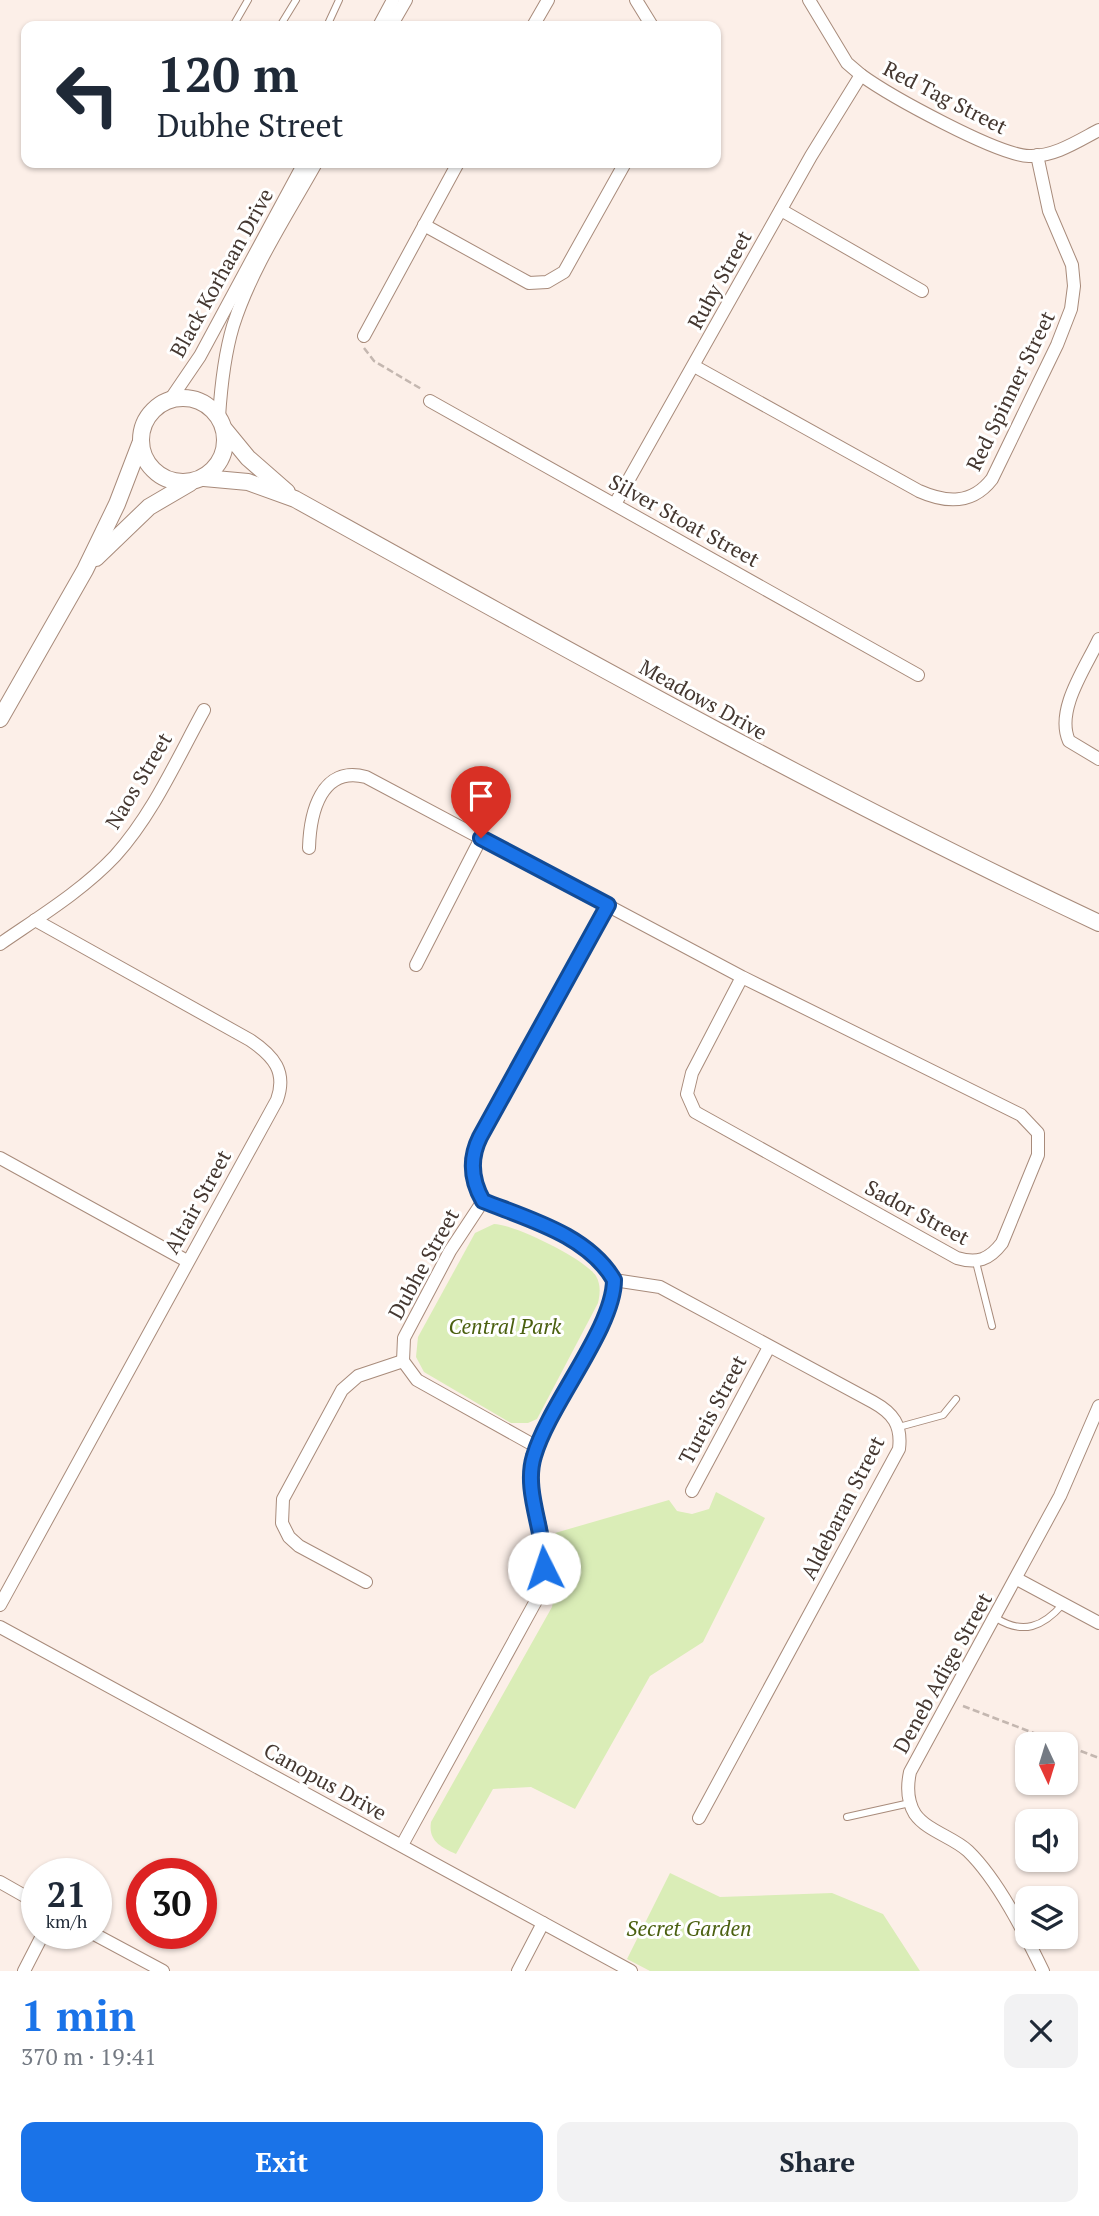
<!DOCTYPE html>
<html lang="en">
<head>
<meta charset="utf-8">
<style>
	body { margin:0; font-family:"PT Serif",serif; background:#f2f2f3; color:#1f2937; height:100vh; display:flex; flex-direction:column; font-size:26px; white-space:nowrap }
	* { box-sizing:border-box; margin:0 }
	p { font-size:23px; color:#747a83 }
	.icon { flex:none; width:38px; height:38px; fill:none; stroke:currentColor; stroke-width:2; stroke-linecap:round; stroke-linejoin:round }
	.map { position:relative; height:1971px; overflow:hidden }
	.side { display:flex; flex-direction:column; background:#fff; flex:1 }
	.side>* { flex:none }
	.top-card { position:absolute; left:21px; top:21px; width:700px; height:147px; border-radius:14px; box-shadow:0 2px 5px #0004; background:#fff; color:#1f2937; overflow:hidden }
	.needle { width:46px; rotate:176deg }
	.tools { position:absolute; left:1015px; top:1732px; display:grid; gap:14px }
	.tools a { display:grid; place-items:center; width:63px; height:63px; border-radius:14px; background:#fff; box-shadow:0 2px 5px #0004; font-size:35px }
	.speed { position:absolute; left:21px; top:1858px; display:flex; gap:14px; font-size:35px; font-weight:700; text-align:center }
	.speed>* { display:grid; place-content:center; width:91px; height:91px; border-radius:50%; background:#fff; box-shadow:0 2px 5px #0004; line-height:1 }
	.speed small { font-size:18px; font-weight:400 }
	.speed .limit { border:10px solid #d22; background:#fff; color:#111 }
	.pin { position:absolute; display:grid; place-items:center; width:60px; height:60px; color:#fff; margin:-72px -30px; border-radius:50% 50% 50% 0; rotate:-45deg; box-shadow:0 0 7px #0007 }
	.pin .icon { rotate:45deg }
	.me { position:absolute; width:77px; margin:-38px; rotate:356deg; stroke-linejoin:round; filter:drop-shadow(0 0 5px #0008) }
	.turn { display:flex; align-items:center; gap:24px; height:147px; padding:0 21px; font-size:32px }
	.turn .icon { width:91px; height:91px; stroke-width:2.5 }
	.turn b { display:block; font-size:49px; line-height:60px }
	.round { display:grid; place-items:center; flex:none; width:74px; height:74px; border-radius:14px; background:#f2f2f3 }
	.headline { display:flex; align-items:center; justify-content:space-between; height:119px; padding:0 21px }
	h1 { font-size:42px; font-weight:800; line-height:52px; color:#1a73e8 }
	.button { display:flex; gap:14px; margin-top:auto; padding:14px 21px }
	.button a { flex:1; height:80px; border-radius:14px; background:#1a73e8; color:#fff; font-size:28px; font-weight:800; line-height:80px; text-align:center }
	.button a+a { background:#f2f2f3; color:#1f2937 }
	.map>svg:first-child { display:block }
</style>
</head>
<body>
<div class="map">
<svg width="1099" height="1971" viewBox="0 0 1099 1971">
	<rect width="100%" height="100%" fill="#fcefe8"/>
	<g fill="#daedb7">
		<path d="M 494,1224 C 514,1224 585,1259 596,1276 C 601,1285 600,1294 598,1303 L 537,1419 L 528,1423 L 511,1423 L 424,1372 L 416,1357 L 418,1337 L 475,1233 Z"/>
		<path d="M 716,1492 L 765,1518 L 703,1642 L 650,1676 L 575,1809 L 531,1787 L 493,1789 L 456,1854 C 441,1847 428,1841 431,1822 L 552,1607 L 564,1547 L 555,1533 L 669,1500 L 677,1511 L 692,1514 L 709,1509 Z"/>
		<path d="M 670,1873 L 720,1897 L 832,1893 L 883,1914 L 920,1971 L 650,1971 L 627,1959 Z"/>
	</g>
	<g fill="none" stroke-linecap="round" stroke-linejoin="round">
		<defs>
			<g id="service">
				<path d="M 233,26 L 248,0"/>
				<path d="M 280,26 L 296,0"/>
				<path d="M 327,26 L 339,0"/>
				<path d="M 976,1262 L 992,1326"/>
				<path d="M 899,1427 L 943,1415 L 956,1399"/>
				<path d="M 996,1618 C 1023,1635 1043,1627 1063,1604"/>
				<path d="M 847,1817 L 910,1803"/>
			</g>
			<g id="minor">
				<path d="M 636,0 L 652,26"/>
				<path d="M 809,0 L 847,63 L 861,75 C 890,96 997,155 1029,156 C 1054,157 1078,141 1099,130"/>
				<path d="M 379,26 L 393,0"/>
				<path d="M 391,26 L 406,0"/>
				<path d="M 533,26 L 548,0"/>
				<path d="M 781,210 L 922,291"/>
				<path d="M 424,225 L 529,283 L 547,282 L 564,272 L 625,163"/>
				<path d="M 364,336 L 458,163"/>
				<path d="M 694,366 L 919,491 C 946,503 972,505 992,479 L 1057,345 L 1071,309 L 1074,286 L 1072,265 L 1049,211 L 1037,155"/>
				<path d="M 170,400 L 200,356 L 304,163"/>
				<path d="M 430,401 L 918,675"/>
				<path d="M 219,417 C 221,386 224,356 233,326 C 251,269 287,215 316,163"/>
				<path d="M 615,504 L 811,156 L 861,75"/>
				<path d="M 1099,639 C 1086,667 1055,710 1069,741 L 1099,759"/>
				<path d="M 309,848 C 310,813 321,765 366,777 L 742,977 L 1021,1115 L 1038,1133 L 1038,1155 L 1002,1243 C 989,1260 977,1264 957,1258 L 695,1112 L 687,1094 L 692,1073 L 742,977"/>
				<path d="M 0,944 C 39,917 82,891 115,856 C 153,814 177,759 204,710"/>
				<path d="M 416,965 L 481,838"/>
				<path d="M 0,1158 L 187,1261"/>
				<path d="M 483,1201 L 450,1251 L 404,1338 L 403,1361 L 417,1380 L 537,1447"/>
				<path d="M 483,1201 L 472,1173 L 476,1146 L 608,905"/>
				<path d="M 614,1280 L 660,1287 L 873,1402 C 893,1413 902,1425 899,1449 L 699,1818"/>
				<path d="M 692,1491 L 769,1347"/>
				<path d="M 1017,1579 L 1099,1623"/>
				<path d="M 366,1582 L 299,1546 L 289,1537 L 282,1523 L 283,1499 L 342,1390 L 358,1376 L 403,1361"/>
				<path d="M 0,1605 L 277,1100 C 287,1072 274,1056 250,1040 L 35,920"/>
				<path d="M 0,1627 L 631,1971"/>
				<path d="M 402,1845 L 537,1599 C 542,1582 546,1564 544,1547 C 541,1517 525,1487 533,1457 C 539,1434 553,1411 565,1390 C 582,1359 609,1324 614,1289 C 620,1249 512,1213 483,1201"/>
				<path d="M 0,1882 L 37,1903"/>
				<path d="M 94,1934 L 163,1971"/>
				<path d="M 24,1971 L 43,1934"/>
				<path d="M 518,1971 L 543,1923"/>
				<path d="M 1043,1971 C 1025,1934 998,1880 968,1851 C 953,1837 927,1831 915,1814 C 907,1801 907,1786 910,1772 L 1060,1496 L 1099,1406"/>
			</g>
			<g id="tertiary">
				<circle cx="183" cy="440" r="42"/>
				<path d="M 225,430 L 248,458 L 287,492"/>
				<path d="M 204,478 L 248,482 L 295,499 C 560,646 824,794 1099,923"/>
				<path d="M 96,558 L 149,507 L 190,483"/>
				<path d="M 0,719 L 85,570 L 117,504 L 140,444"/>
			</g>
		</defs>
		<use href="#service" stroke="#a88b7b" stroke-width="8"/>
		<use href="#minor" stroke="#a88b7b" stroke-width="14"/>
		<use href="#tertiary" stroke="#a88b7b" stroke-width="18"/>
		<g stroke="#c4b7b0" stroke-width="2.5" stroke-dasharray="7 3.5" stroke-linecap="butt">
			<path d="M 364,348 L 374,361 L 423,390"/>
			<path d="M 963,1706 L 1099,1758"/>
		</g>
		<use href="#service" stroke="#fff" stroke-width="6"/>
		<use href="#minor" stroke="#fff" stroke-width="12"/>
		<use href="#tertiary" stroke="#fff" stroke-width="16"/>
	</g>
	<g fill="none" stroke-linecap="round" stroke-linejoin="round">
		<defs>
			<path id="route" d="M 481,838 L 608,905 L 480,1137 C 469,1159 471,1180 483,1201 C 528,1219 588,1235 614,1280 C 614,1328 549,1404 534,1456 C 523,1491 545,1531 544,1568"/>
		</defs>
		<use href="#route" stroke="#114b97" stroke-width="18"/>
		<use href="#route" stroke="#1a73e8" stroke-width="12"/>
	</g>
	<g text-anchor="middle" stroke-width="6" stroke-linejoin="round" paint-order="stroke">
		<g font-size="21" fill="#443730" stroke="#fff">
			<text transform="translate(945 98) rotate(27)" y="7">Red Tag Street</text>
			<text transform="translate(222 273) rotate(-61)" y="7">Black Korhaan Drive</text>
			<text transform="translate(720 280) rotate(-61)" y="7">Ruby Street</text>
			<text transform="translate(1011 391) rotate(-64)" y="7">Red Spinner Street</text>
			<text transform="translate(684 521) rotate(29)" y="7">Silver Stoat Street</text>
			<text transform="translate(703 700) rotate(29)" y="7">Meadows Drive</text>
			<text transform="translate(139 781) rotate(-59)" y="7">Naos Street</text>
			<text transform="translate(198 1202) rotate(-61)" y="7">Altair Street</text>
			<text transform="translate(917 1213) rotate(28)" y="7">Sador Street</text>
			<text transform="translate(424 1264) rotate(-61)" y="7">Dubhe Street</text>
			<text transform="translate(713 1410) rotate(-62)" y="7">Tureis Street</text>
			<text transform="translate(843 1508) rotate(-63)" y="7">Aldebaran Street</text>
			<text transform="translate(943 1673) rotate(-61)" y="7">Deneb Adige Street</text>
			<text transform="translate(325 1782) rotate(29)" y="7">Canopus Drive</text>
		</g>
		<g font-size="21" font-style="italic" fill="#4b6010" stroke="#fff">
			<text x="505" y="1334">Central Park</text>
			<text x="689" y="1936">Secret Garden</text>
		</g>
	</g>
</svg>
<div class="tools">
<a><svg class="needle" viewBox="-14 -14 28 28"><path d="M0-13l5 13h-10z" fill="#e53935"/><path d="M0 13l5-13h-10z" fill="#747a83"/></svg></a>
<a><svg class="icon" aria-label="sound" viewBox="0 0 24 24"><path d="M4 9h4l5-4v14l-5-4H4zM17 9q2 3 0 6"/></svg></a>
<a><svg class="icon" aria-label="layers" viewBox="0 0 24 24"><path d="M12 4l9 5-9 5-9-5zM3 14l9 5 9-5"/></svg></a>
</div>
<div class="speed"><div>21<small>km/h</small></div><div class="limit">30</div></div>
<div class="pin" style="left:481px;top:838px;background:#d93025"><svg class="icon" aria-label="arrive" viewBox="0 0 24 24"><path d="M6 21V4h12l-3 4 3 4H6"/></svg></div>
<svg class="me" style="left:544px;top:1568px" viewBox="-20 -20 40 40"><circle r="19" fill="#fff"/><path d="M0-13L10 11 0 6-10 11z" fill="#1a73e8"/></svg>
<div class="top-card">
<div class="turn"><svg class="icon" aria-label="left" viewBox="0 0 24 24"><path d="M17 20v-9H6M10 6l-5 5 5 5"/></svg><div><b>120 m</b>Dubhe Street</div></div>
</div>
</div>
<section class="side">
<div class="headline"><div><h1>1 min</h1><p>370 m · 19:41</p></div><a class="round"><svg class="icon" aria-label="close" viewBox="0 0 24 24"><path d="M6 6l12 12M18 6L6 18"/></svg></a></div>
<div class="button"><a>Exit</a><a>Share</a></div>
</section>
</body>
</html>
